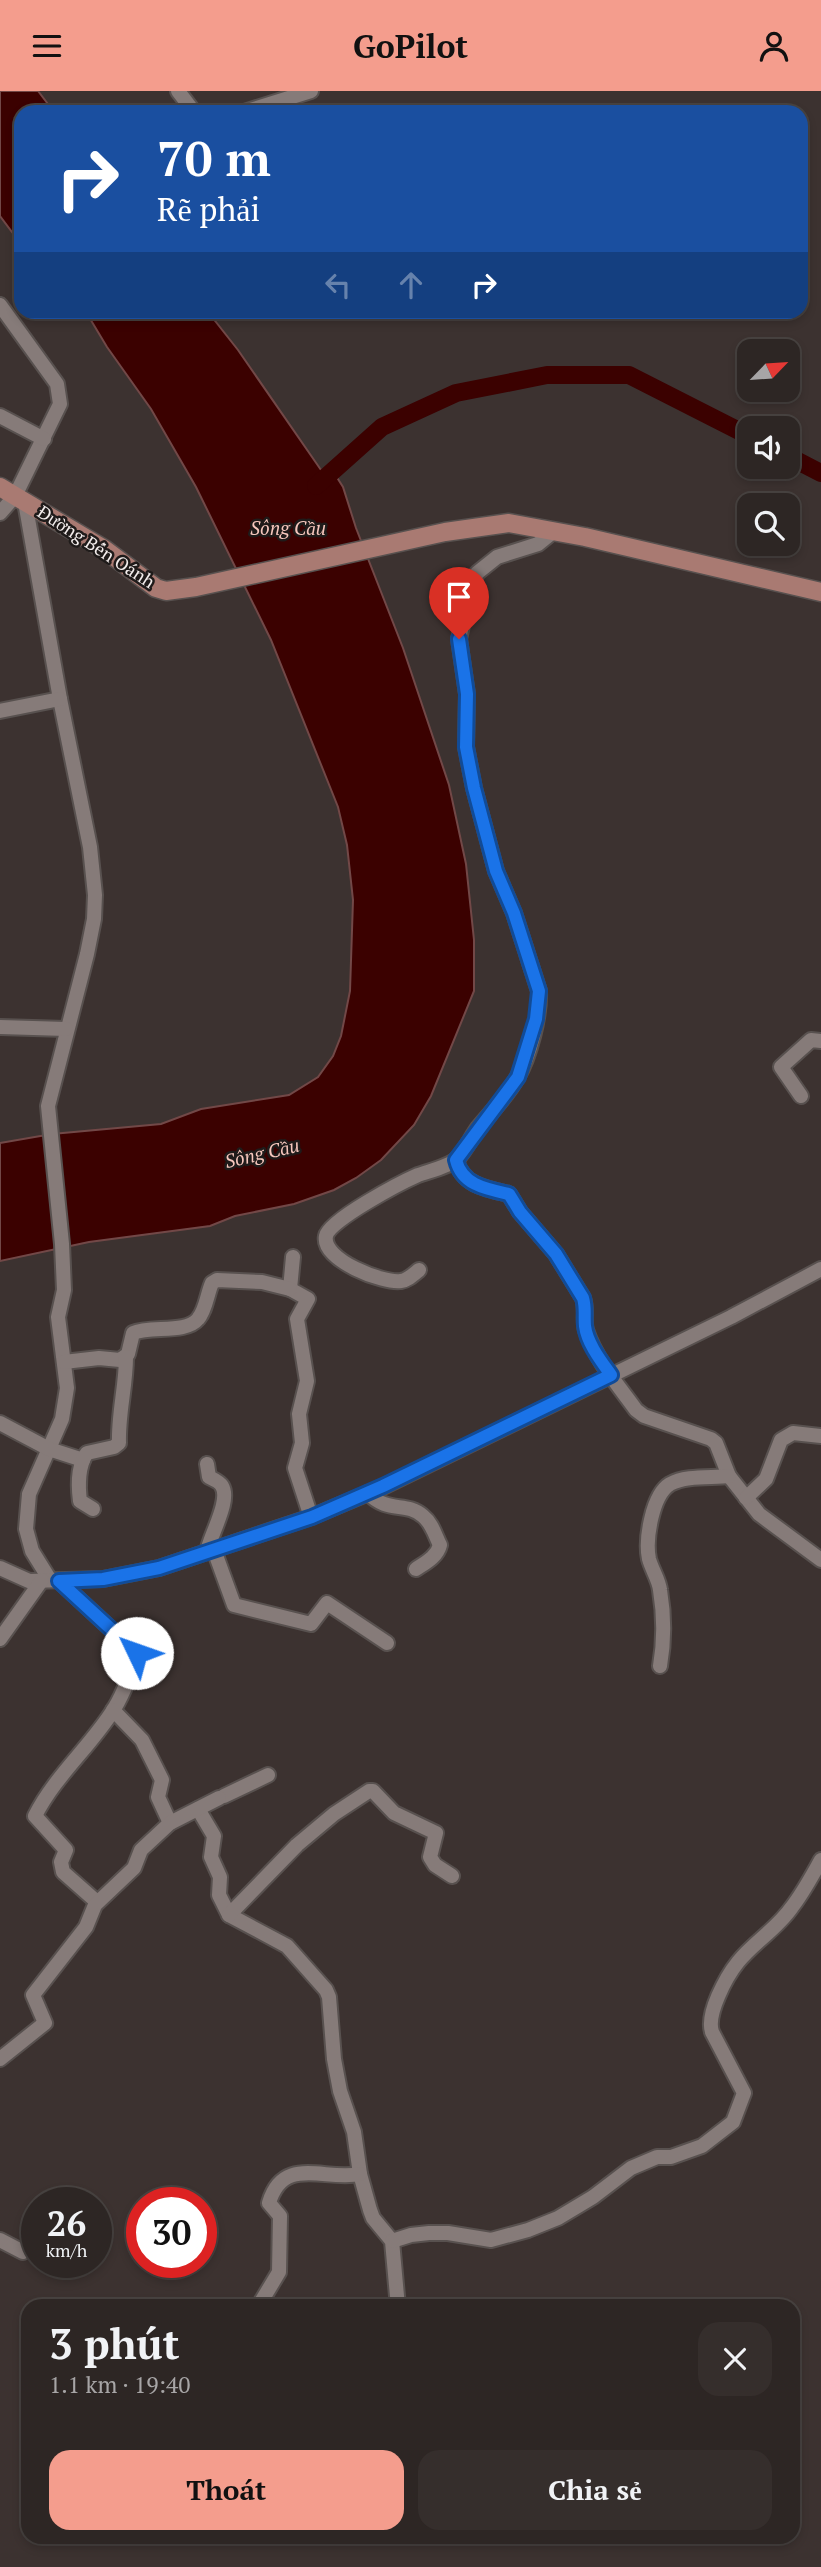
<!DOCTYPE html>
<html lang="vi">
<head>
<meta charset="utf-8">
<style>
	body { margin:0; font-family:"PT Serif",serif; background:#352e2c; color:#f1f3f6; height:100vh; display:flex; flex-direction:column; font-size:26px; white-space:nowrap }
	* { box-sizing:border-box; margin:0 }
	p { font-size:23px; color:#a7a5a6 }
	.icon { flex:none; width:38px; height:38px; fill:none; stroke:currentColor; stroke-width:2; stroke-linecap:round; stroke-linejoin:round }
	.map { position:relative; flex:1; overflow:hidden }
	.side { position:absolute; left:21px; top:2208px; width:779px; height:245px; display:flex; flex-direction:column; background:#2d2624; border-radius:21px; box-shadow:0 4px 10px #0003,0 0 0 2px #484341 }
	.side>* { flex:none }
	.guide { position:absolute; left:14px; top:14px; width:794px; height:214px; border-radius:21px; box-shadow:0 4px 10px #0003,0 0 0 2px #484341; background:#1a4fa0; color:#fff; overflow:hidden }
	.needle { width:46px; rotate:65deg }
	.buttons { position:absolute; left:737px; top:248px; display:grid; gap:14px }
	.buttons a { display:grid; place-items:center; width:63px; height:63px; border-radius:14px; background:#2d2624; box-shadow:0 4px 10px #0003,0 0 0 2px #484341; font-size:35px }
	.speed { position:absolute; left:21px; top:2096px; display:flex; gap:14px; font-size:35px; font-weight:700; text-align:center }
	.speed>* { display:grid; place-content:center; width:91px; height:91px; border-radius:50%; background:#2d2624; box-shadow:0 4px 10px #0003,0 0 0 2px #484341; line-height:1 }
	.speed small { font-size:18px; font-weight:400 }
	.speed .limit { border:10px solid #d22; background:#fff; color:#111 }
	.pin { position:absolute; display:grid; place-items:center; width:60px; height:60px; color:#fff; margin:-72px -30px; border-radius:50% 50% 50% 0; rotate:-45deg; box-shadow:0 0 7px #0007 }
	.pin .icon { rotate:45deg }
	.me { position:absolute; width:77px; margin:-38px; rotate:312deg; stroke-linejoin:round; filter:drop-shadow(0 0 5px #0008) }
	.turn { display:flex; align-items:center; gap:24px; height:147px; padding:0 28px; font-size:32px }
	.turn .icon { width:91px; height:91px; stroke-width:2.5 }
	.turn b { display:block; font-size:49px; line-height:60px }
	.lanes { display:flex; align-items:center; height:66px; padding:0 28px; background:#0003; justify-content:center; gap:35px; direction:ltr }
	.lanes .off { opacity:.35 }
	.round { display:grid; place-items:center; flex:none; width:74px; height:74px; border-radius:21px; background:#352e2c }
	.head { display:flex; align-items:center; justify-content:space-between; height:119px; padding:0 28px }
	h1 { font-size:42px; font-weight:700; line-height:52px }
	.button { display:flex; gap:14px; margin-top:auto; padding:14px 28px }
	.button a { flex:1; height:80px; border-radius:21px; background:#f49d8d; color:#111; font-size:28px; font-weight:700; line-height:80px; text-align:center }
	.button a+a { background:#352e2c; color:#f1f3f6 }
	header { display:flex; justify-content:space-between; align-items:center; height:91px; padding:0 28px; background:#f49d8d; color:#111; font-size:32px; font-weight:700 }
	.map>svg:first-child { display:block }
</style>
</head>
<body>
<header><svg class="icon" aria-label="menu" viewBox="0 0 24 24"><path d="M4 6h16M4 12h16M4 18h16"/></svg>GoPilot<svg class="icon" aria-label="person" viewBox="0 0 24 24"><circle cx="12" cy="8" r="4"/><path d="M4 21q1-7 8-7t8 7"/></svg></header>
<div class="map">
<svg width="821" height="2476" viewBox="0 0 821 2476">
	<rect width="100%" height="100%" fill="#3c3230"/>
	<g fill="#3b0100" stroke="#724847" stroke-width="2">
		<path d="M 0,0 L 38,0 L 54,21 L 21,21 L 21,153 L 0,125 Z"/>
		<path d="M 86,221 L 208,221 L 238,259 L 321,379 L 331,377 L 343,396 L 356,437 L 403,557 L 449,694 L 466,773 L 474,849 L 474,900 L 431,1005 L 414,1034 L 381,1069 L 356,1087 L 334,1099 L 294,1113 L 235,1125 L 210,1135 L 89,1151 L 0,1170 L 0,1052 L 52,1043 L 161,1033 L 201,1018 L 289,1004 L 318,986 L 333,965 L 341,945 L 350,900 L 353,809 L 347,754 L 338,716 L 271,549 L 196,396 L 151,318 L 107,256 Z"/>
	</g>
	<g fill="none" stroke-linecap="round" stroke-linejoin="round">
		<g stroke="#3b0100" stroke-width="18">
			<path d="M 788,365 L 821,382"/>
			<path d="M 316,395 L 382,336 L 456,302 L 547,284 L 629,284 L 749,345"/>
		</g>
		<defs>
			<g id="minor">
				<path d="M 178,0 L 194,21"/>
				<path d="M 244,21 L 311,0"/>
				<path d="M 0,214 L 57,293 L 60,313 L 15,405 L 0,422"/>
				<path d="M 0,325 L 44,348"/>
				<path d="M 25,411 L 60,608 L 90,756 L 95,804 L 94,828 L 87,863 L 48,1015 L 62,1153 L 64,1199 L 58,1226 L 67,1297 L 62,1328 L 29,1403 L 26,1438 L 32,1460 L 50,1489"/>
				<path d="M 0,620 L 60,608"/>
				<path d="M 0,936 L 66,938"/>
				<path d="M 801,1005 L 781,976 L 811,949 L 821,950"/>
				<path d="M 456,1069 C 462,1094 486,1098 509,1103 L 520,1121 L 556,1163 L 583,1207 C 587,1218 583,1229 586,1239 C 596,1269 618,1294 636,1319 L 644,1325 L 711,1348 L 716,1352 L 729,1385 L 759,1423 L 821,1469"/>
				<path d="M 293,1166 L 290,1198 L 308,1208 L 297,1228 L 307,1290 L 299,1323 L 302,1352 L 295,1377 L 311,1426"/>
				<path d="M 419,1179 C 413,1184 408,1189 401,1190 C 384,1193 321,1169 326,1145 C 329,1129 402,1091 418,1084 C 429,1080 448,1076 457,1068 C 465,1060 471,1047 478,1037 C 491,1021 507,1005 517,987 C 530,965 540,925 539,900 L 514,822 L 496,780 L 474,697 L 466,656 L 467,603 L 459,548 L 470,499 L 477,482 L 497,466 L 538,453 L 554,440"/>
				<path d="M 64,1271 L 99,1267 L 120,1269 L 128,1263 L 133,1242 C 150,1234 186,1243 198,1228 C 206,1219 207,1203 212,1192 L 217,1189 L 262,1191 L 290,1198"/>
				<path d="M 0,1332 L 49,1358 L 83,1369"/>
				<path d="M 207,1373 L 209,1386 C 213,1388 220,1391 222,1395 C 231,1410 210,1444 207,1461"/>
				<path d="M 368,1402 C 388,1423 406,1410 423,1425 C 432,1432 435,1444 440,1454 C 437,1466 425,1472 416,1478"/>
				<path d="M 746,1407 L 766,1388 L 781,1349 L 793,1342 L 821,1345"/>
				<path d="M 93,1418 L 80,1410 C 78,1395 78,1374 87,1362 L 114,1356 L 119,1352 C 118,1323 126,1295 126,1266"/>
				<path d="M 214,1459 L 234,1514 L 311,1533 L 327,1512 L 387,1552"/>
				<path d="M 0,1477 L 29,1490 L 103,1488 L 159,1477 L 311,1426 L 383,1396 L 731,1226 L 821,1178"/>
				<path d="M 59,1490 L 137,1562 C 131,1581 125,1600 114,1618 C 91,1655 55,1685 35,1725 L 66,1759 L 61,1771 L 63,1781 L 97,1811"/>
				<path d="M 0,1548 L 42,1489"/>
				<path d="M 660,1575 C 664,1552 664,1523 660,1499 C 659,1489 652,1479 649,1468 C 645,1449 652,1404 670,1393 C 686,1384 711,1387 729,1385"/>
				<path d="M 113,1619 L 142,1649 L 162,1689 L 158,1706 L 170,1732"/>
				<path d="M 224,1705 L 268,1684"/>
				<path d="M 198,1718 L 214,1745 L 211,1766 L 220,1786 L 219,1804 L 229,1824 L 287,1855 L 326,1899 L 329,1906 L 334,1968 L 340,2000 L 354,2041 L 360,2083 L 370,2119 L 373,2127 L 392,2150 L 398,2216"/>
				<path d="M 229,1824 L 297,1754 L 334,1723 L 369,1700 L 373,1700 L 394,1722 L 436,1742 L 430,1766 L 435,1774 L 452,1785"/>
				<path d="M 0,1968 L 45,1932 L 33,1904 L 86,1836 L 95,1814 L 134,1777 L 141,1759 L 170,1732 L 219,1707"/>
				<path d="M 0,2149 L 23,2161"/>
				<path d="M 392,2150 L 411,2144 L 429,2142 L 448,2142 L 491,2149 L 528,2139 L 558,2127 L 593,2106 L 631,2077 L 657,2066 L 671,2066 L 702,2055 L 733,2031 L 744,2002 L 712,1941 C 706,1923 726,1886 738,1871 C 754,1851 777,1838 792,1816 C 803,1802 812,1785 821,1769"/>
				<path d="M 258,2216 L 279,2181 L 280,2125 L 269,2112 C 283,2064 324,2090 360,2083"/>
			</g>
			<path id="major" d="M 0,396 L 104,458 L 156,497 L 166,500 L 196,496 L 445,441 L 509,432 L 585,446 L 821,501"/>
		</defs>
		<use href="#minor" stroke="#58514f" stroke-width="18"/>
		<use href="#major" stroke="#58514f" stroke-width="21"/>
		<use href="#minor" stroke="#867b79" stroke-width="14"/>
		<use href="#major" stroke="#a97a72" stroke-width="18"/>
	</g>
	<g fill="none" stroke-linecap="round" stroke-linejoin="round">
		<defs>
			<path id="route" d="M 137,1562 L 59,1490 L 103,1488 L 159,1477 L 312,1426 L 383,1395 L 611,1284 C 601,1270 587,1252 585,1235 C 584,1225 586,1217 583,1207 L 556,1163 L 520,1121 L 509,1103 C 486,1098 462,1094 456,1069 L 518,986 L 536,928 L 539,900 L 514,822 L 496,780 L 474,697 L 466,656 L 467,603 L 459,548"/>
		</defs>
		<use href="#route" stroke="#114b97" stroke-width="18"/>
		<use href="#route" stroke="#1a73e8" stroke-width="12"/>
	</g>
	<g text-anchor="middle" stroke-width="5" stroke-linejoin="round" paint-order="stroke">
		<g font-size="18" fill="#f3edec" stroke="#1f1b1a">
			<text transform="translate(96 456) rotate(33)" y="6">Đường Bến Oánh</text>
		</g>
		<g font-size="19" font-style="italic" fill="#f7c7bd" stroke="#1f1b1a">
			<text x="288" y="444">Sông Cầu</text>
			<text transform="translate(262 1062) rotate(-13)" y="7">Sông Cầu</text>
		</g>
	</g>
</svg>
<div class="buttons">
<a><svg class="needle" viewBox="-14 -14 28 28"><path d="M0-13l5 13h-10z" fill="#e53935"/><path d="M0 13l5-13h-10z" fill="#a7a5a6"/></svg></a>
<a><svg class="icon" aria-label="sound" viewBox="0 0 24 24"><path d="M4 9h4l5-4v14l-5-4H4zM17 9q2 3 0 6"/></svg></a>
<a><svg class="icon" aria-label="search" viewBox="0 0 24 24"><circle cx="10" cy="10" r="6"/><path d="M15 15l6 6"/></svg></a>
</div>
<div class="speed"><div>26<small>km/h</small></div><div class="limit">30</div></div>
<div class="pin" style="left:459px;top:548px;background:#d93025"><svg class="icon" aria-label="arrive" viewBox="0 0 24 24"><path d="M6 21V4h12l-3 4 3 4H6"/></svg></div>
<svg class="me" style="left:137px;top:1562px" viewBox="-20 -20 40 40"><circle r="19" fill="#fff"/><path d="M0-13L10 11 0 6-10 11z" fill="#1a73e8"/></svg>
<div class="guide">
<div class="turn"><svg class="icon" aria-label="right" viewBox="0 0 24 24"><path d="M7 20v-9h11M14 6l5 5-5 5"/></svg><div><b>70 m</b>Rẽ phải</div></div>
<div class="lanes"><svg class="icon off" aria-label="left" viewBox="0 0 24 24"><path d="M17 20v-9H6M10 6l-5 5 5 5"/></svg><svg class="icon off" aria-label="ahead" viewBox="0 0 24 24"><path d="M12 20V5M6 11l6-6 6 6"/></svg><svg class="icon" aria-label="right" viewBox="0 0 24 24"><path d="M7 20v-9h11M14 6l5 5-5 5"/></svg></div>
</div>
<section class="side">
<div class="head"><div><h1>3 phút</h1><p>1.1 km · 19:40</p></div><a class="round"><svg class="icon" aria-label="close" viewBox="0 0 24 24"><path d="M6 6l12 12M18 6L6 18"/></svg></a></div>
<div class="button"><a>Thoát</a><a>Chia sẻ</a></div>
</section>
</div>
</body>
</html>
